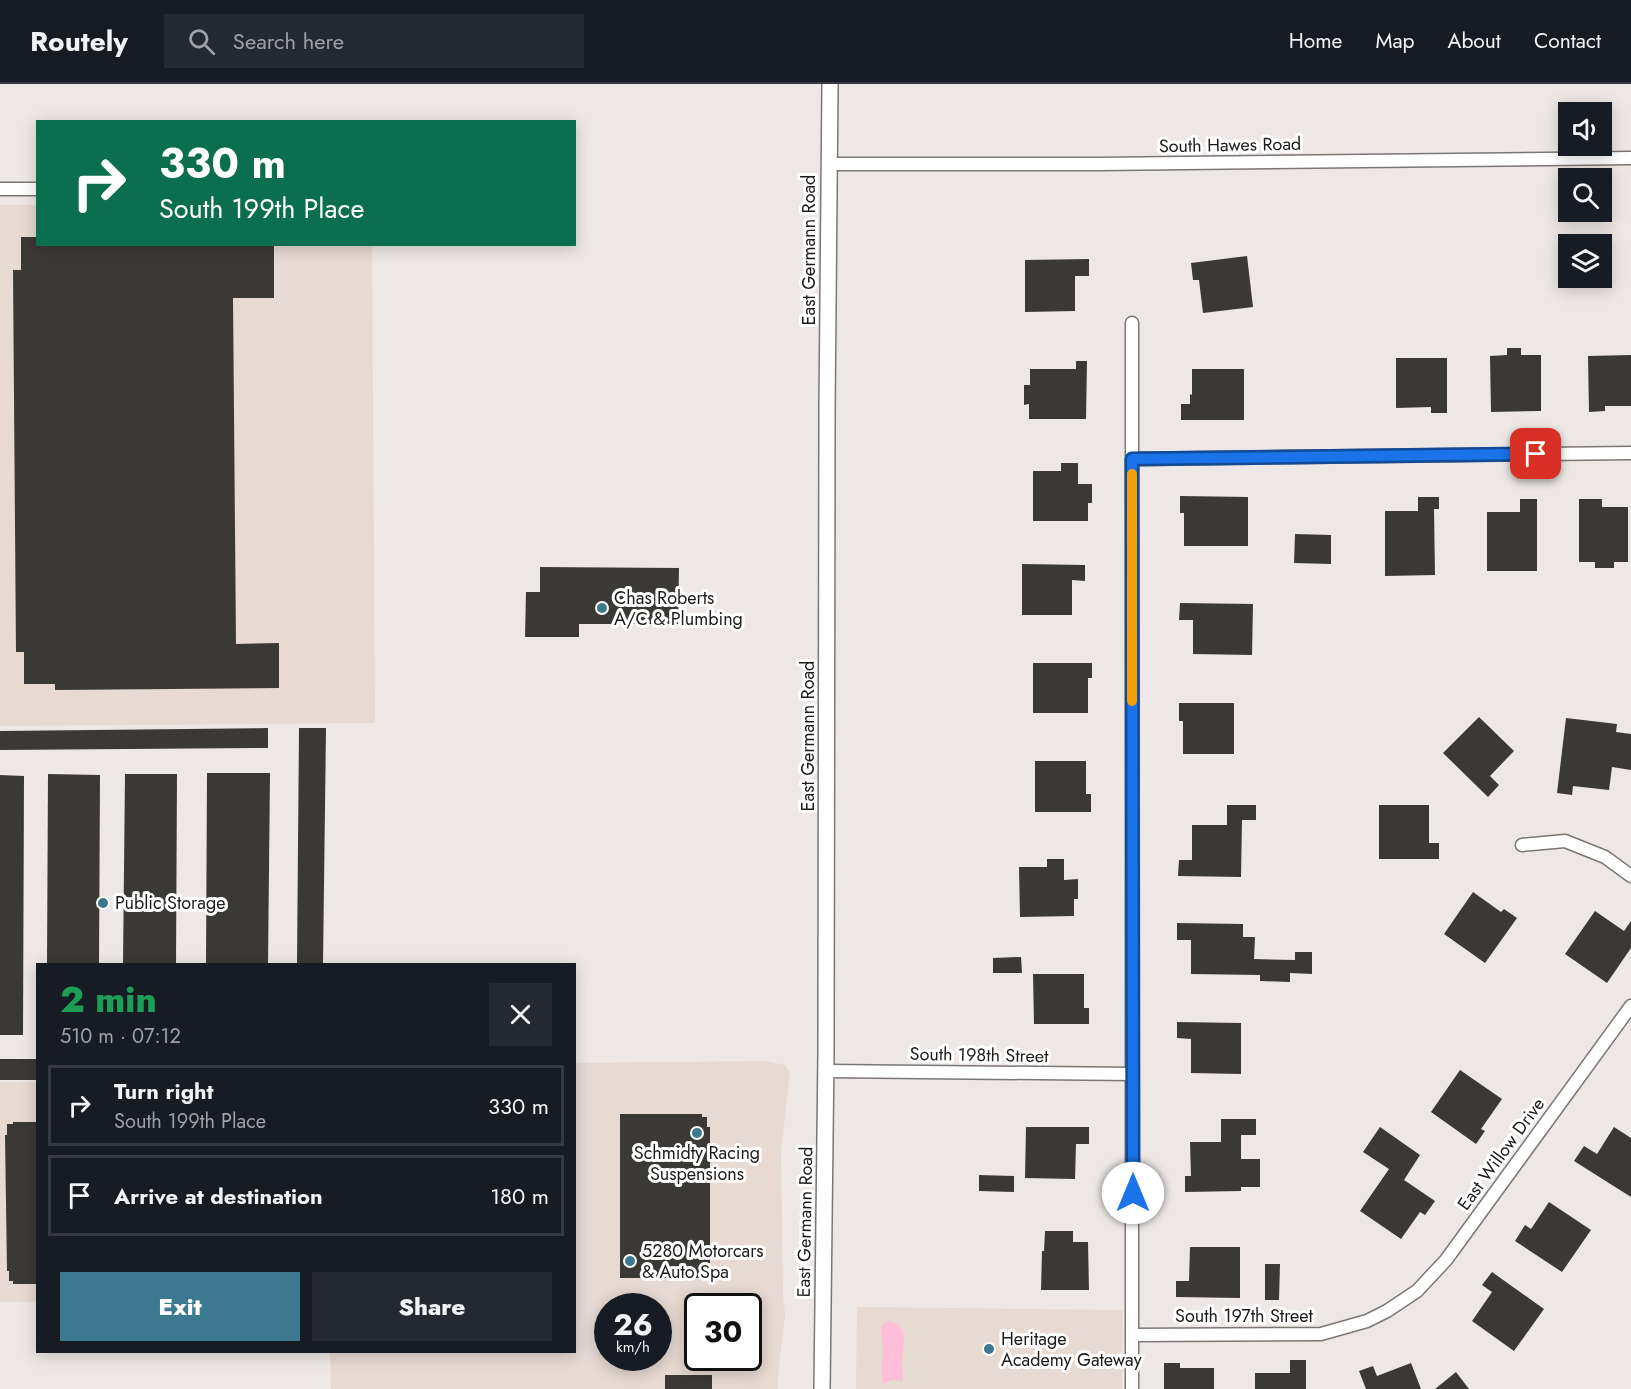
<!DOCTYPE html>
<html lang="en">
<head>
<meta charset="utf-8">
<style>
	body { margin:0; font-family:Jost,sans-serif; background:#242831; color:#f1f3f6; height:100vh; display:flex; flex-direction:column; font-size:22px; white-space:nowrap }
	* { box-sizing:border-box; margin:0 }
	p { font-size:20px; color:#9ea1a6 }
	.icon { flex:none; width:33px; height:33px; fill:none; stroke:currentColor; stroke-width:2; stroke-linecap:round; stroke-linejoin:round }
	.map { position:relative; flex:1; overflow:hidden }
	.panel { position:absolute; left:36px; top:879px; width:540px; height:390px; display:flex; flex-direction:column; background:#171b24; border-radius:0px; box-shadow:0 3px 15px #0003 }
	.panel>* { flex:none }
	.banner { position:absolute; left:36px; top:36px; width:540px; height:126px; border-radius:0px; box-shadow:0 3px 15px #0003; background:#0b6e4f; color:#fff; overflow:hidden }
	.fabs { position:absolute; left:1558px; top:18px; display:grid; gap:12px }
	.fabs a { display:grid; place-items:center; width:54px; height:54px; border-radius:0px; background:#171b24; box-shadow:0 3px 15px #0003; font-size:30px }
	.speed { position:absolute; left:594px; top:1209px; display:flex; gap:12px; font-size:30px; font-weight:700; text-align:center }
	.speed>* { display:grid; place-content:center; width:78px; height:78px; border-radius:50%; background:#171b24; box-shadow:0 3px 15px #0003; line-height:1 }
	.speed small { font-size:15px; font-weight:400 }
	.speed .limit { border:3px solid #111; border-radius:9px; background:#fff; color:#111 }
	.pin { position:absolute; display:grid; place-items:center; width:51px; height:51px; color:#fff; margin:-26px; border-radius:12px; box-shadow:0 3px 9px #0006 }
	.me { position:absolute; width:66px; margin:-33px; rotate:0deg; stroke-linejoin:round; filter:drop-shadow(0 0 4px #0008) }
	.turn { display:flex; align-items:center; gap:21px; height:126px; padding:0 24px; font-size:27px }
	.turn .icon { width:78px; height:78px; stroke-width:2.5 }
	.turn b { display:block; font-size:42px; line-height:51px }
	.round { display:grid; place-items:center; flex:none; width:63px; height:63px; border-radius:0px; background:#242831 }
	.head { display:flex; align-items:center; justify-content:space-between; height:102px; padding:0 24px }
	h1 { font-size:36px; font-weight:800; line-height:45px; color:#1e9e55 }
	.cta { display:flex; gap:12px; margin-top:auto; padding:12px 24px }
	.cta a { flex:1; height:69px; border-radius:0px; background:#3c798f; color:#fff; font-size:24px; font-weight:800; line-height:69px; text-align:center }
	.cta a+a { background:#242831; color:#f1f3f6 }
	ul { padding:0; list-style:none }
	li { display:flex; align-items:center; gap:18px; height:81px; margin:0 12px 9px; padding:0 12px; border:3px solid #363941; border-radius:0px }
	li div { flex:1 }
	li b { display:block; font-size:22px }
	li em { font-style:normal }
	header { display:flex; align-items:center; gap:36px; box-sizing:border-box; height:84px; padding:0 30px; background:#171b24; border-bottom:2px solid #363941 }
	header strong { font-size:28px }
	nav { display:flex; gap:33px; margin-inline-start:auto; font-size:21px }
	.search { width:420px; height:54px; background:#242831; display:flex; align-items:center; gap:15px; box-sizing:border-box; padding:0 21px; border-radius:0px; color:#9ea1a6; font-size:22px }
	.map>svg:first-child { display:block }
</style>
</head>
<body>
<header>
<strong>Routely</strong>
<div class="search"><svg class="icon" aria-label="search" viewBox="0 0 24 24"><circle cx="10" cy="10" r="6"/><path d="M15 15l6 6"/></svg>Search here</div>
<nav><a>Home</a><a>Map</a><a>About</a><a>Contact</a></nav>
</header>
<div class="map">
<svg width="1631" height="1305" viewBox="0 0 1631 1305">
	<rect width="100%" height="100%" fill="#ede8e5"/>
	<g fill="#e6dad2" fill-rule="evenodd">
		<path d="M 0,121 L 37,121 L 38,160 L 372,161 L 375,639 L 0,642 Z"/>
		<path d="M 765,977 L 785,981 L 790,989 L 781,1068 L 783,1212 L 785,1231 L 778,1291 L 778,1305 L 331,1305 L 330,1268 L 574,1268 L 575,979 ZM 608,1222 L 658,1222 L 658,1274 L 608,1274 ZM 698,1222 L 748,1222 L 748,1274 L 698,1274 Z"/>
		<rect x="0" y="998" width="37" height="220"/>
		<path d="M 857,1223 L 1123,1226 L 1122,1305 L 856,1305 Z"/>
	</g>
	<path fill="#ffbed8" d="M 887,1237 C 909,1240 904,1257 902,1273 C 902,1280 902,1287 903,1294 L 902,1298 C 896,1294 889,1297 883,1300 L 881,1285 L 883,1269 L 881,1245 L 883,1240 Z"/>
	<g fill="#3b3936">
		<path d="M 21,153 L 38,153 L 38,160 L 274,160 L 274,214 L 233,214 L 236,560 L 279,559 L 279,604 L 55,606 L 55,600 L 24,600 L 24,568 L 16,568 L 13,186 L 21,186 Z"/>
		<path d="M 1247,172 L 1253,223 L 1203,229 L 1199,196 L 1193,196 L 1191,179 Z"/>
		<path d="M 1089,175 L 1089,192 L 1075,192 L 1075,227 L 1025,228 L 1025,176 Z"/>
		<path d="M 1507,264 L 1521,264 L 1521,271 L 1541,271 L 1541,327 L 1491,328 L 1490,272 L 1507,271 Z"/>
		<path d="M 1631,271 L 1631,322 L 1605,322 L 1605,327 L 1589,328 L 1588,272 Z"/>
		<path d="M 1396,274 L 1447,274 L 1447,329 L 1431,329 L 1431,323 L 1396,324 Z"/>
		<path d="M 1076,277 L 1087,277 L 1086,335 L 1029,335 L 1029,320 L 1024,321 L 1024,301 L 1030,301 L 1030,285 L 1076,285 Z"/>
		<path d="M 1192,285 L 1244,285 L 1244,336 L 1181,336 L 1181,320 L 1190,320 L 1190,310 L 1192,311 Z"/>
		<path d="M 1061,379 L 1078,379 L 1078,400 L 1092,400 L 1092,419 L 1088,419 L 1088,437 L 1033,437 L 1033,387 L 1061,387 Z"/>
		<path d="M 1180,412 L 1248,413 L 1248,462 L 1184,462 L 1184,429 L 1180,429 Z"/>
		<path d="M 1418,413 L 1439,413 L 1439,425 L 1434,425 L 1435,491 L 1385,492 L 1385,427 L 1418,427 Z"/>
		<path d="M 1520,415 L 1537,415 L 1537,487 L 1487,487 L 1487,428 L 1520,428 Z"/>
		<path d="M 1579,415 L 1602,415 L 1602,423 L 1628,423 L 1628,478 L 1614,478 L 1614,484 L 1595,484 L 1595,478 L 1579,478 Z"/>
		<path d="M 1295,450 L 1331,451 L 1331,480 L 1294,479 Z"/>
		<path d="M 1022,480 L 1085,481 L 1085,497 L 1072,496 L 1072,531 L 1022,531 Z"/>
		<path d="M 540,483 L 679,484 L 678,540 L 579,540 L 579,553 L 525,553 L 526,508 L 540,508 Z"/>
		<path d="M 1180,519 L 1253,520 L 1252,571 L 1193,570 L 1193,536 L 1179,536 Z"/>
		<path d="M 1033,579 L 1092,579 L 1092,594 L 1088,594 L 1088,629 L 1033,629 Z"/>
		<path d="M 1179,619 L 1234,619 L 1234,670 L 1183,670 L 1183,637 L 1179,637 Z"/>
		<path d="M 1479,633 L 1514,667 L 1490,692 L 1499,701 L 1488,713 L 1443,669 Z"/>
		<path d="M 1566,634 L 1617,640 L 1616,648 L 1631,650 L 1631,686 L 1612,683 L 1609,706 L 1573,702 L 1572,711 L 1557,709 Z"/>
		<path d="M 268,644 L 268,664 L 0,666 L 0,647 Z"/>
		<path d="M 299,644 L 326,644 L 323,880 L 297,880 Z"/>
		<path d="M 1035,677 L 1086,677 L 1086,710 L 1091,710 L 1091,728 L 1035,728 Z"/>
		<path d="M 207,689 L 270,689 L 268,880 L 206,880 Z"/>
		<path d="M 48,690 L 100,691 L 99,880 L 47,880 Z"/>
		<path d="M 125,690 L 177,690 L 176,880 L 123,880 Z"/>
		<path d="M 0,691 L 24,692 L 23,951 L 0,951 Z"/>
		<path d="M 1227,721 L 1256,721 L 1256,736 L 1242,736 L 1241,793 L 1178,792 L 1179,776 L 1192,776 L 1192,741 L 1227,741 Z"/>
		<path d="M 1379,721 L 1429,721 L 1429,759 L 1439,759 L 1439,775 L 1379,775 Z"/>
		<path d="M 1047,775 L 1064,775 L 1064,796 L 1078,795 L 1078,815 L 1074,815 L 1074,832 L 1020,833 L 1019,783 L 1047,783 Z"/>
		<path d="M 1473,808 L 1501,828 L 1504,825 L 1517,834 L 1485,879 L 1444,850 Z"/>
		<path d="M 1595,827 L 1624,847 L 1631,837 L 1631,864 L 1607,899 L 1565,870 Z"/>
		<path d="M 1177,839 L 1243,840 L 1243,853 L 1255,853 L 1254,875 L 1295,876 L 1295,868 L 1312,868 L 1312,890 L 1290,889 L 1290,898 L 1260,897 L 1260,891 L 1191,890 L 1191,856 L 1177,856 Z"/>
		<path d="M 1021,873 L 1022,889 L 993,889 L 993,874 Z"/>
		<path d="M 1033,890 L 1084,890 L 1084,924 L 1089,924 L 1089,940 L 1034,940 Z"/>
		<path d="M 1177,938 L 1241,939 L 1241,990 L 1191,989 L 1191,955 L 1177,954 Z"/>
		<rect x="0" y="975" width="38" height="21"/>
		<path d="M 1460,986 L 1502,1015 L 1481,1045 L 1485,1047 L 1476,1060 L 1431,1028 Z"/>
		<path d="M 620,1030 L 702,1030 L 702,1033 L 707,1033 L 707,1043 L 710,1043 L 710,1179 L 708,1179 L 708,1189 L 704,1189 L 704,1194 L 620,1194 Z"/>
		<path d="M 1221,1035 L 1256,1035 L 1256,1051 L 1241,1051 L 1241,1075 L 1260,1075 L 1260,1103 L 1241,1103 L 1241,1107 L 1185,1108 L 1185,1092 L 1191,1092 L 1190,1058 L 1221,1058 Z"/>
		<path d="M 13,1038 L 38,1038 L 38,1200 L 13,1200 L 13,1197 L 9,1197 L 9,1187 L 7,1187 L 5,1051 L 7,1051 L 7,1040 L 13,1040 Z"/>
		<path d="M 1026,1043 L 1089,1043 L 1089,1060 L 1076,1060 L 1075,1095 L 1025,1094 Z"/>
		<path d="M 1380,1043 L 1420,1071 L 1404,1096 L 1435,1117 L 1425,1131 L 1420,1128 L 1401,1155 L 1360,1127 L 1389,1085 L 1363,1068 Z"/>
		<path d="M 1614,1043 L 1631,1054 L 1631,1113 L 1574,1077 L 1584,1062 L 1597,1070 Z"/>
		<path d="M 979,1091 L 1014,1092 L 1014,1108 L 979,1107 Z"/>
		<path d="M 1549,1118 L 1591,1146 L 1562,1188 L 1515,1157 L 1525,1141 L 1531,1145 Z"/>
		<path d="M 1045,1147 L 1073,1147 L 1073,1158 L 1088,1158 L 1089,1206 L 1041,1206 L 1042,1167 L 1044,1167 Z"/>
		<path d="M 1190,1163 L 1240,1163 L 1240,1214 L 1176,1213 L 1176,1197 L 1189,1197 Z"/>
		<path d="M 1265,1180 L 1280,1180 L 1279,1216 L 1265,1216 Z"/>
		<path d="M 1492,1188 L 1544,1225 L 1514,1267 L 1472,1237 L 1492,1208 L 1482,1201 Z"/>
		<path d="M 1290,1276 L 1306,1276 L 1306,1305 L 1255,1305 L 1255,1289 L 1290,1289 Z"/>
		<path d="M 1164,1279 L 1180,1279 L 1180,1284 L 1214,1284 L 1214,1305 L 1164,1305 Z"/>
		<path d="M 1411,1279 L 1421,1305 L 1366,1305 L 1359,1287 L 1373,1282 L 1377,1292 Z"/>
		<path d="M 1456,1288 L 1469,1305 L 1435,1305 Z"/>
		<rect x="665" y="1291" width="47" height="14"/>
	</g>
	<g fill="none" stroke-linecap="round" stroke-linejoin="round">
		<defs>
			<g id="minor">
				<path d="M 829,80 L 1099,80 L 1631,74"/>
				<path d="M 0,105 L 38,105"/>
				<path d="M 1132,239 L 1132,1305"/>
				<path d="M 1133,375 L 1631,369"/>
				<path d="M 1522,761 L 1565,757 L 1605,773 L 1631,792"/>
				<path d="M 826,987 L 1132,990"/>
				<path d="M 1133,1251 L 1321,1250 L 1367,1237 L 1387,1227 L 1417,1207 L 1446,1176 L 1631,922"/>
			</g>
			<path id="tertiary" d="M 822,1305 L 826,969 L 827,327 L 830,0"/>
		</defs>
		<use href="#minor" stroke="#7b7774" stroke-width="15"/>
		<use href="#tertiary" stroke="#7b7774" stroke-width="18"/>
		<use href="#minor" stroke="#fff" stroke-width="12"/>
		<use href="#tertiary" stroke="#fff" stroke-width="15"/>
	</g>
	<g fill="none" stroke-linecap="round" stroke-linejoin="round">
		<defs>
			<path id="route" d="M 1133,1109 L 1132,375 L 1536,370"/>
		</defs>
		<use href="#route" stroke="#114b97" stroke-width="15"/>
		<use href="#route" stroke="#1a73e8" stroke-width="10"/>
		<path stroke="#f59e0b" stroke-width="10" d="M 1132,617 L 1132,390"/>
	</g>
	<g fill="#3c798f" stroke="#fff" stroke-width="2">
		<circle cx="602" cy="524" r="6"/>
		<circle cx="103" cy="819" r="6"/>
		<circle cx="697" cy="1049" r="6"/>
		<circle cx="630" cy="1177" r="6"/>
		<circle cx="989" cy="1265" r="6"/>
	</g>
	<g text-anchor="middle" stroke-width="6" stroke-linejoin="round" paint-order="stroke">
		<g font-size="18" fill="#1d1b1a" stroke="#fff">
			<text transform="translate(1230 61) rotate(-1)" y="6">South Hawes Road</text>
			<text transform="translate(809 166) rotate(-90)" y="6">East Germann Road</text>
			<text transform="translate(808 652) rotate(-90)" y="6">East Germann Road</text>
			<text transform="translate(979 971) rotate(1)" y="6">South 198th Street</text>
			<text transform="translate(1501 1070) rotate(-54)" y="6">East Willow Drive</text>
			<text transform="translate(805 1138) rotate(-89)" y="6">East Germann Road</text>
			<text x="1244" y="1238">South 197th Street</text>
		</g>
		<g font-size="18" fill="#1d1b1a" stroke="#fff" text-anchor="start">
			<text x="614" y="520">Chas Roberts<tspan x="614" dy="21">A/C &amp; Plumbing</tspan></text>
			<text x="115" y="825">Public Storage</text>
			<text x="697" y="1075" text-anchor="middle">Schmidty Racing<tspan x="697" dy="21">Suspensions</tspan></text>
			<text x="642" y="1173">5280 Motorcars<tspan x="642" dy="21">&amp; Auto Spa</tspan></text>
			<text x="1001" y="1261">Heritage<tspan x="1001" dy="21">Academy Gateway</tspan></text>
		</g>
	</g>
</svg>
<div class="fabs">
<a><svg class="icon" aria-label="sound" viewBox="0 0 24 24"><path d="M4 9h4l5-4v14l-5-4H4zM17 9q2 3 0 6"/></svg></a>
<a><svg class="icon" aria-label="search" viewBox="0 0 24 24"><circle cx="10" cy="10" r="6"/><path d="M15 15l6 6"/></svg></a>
<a><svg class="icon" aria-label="layers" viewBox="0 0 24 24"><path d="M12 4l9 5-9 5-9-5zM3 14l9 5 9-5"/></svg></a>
</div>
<div class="speed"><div>26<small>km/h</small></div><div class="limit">30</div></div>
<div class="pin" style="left:1536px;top:370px;background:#d93025"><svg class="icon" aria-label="arrive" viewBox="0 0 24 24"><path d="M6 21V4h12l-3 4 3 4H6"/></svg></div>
<svg class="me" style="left:1133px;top:1109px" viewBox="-20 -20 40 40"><circle r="19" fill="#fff"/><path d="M0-13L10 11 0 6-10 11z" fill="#1a73e8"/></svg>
<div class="banner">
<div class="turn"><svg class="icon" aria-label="right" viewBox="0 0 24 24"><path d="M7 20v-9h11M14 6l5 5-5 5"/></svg><div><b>330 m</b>South 199th Place</div></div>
</div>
<section class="panel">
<div class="head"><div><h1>2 min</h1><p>510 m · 07:12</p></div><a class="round"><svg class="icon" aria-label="close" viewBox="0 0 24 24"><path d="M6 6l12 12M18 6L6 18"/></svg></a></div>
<ul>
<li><svg class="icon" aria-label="right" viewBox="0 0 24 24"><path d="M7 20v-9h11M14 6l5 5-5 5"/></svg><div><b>Turn right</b><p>South 199th Place</p></div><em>330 m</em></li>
<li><svg class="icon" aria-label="arrive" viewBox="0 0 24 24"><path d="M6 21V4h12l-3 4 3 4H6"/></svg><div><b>Arrive at destination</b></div><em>180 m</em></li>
</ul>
<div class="cta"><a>Exit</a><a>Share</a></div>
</section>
</div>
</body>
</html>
